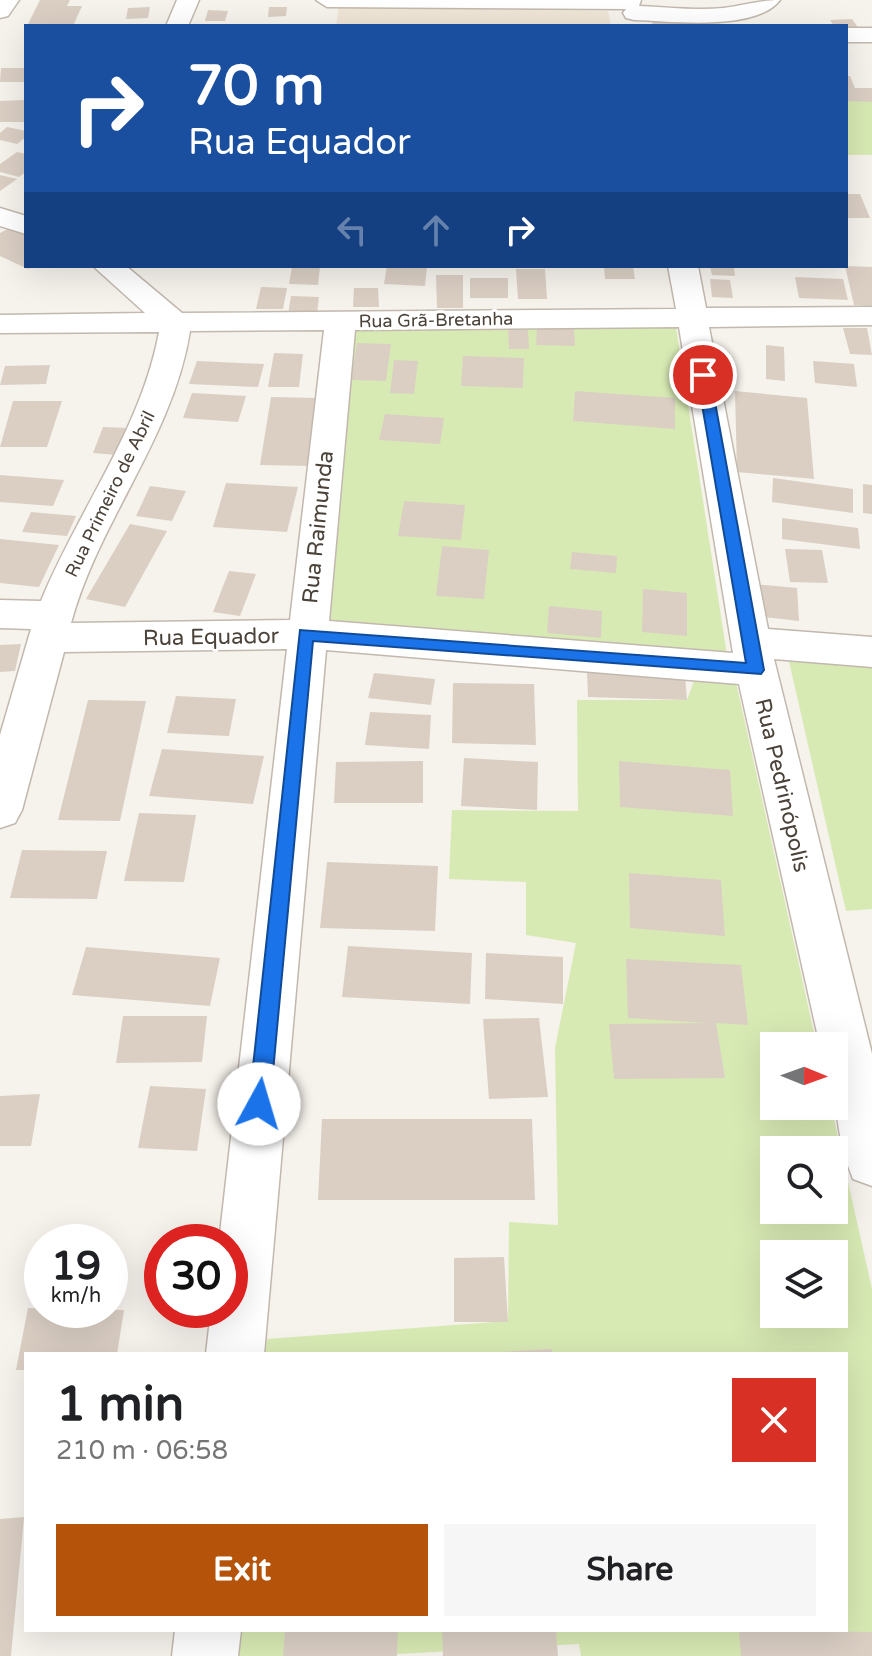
<!DOCTYPE html>
<html lang="en">
<head>
<meta charset="utf-8">
<style>
	body { margin:0; font-family:"Varela Round",sans-serif; background:#f6f6f6; color:#202124; height:100vh; display:flex; flex-direction:column; font-size:30px; white-space:nowrap }
	* { box-sizing:border-box; margin:0 }
	p { font-size:26px; color:#757577 }
	.icon { flex:none; width:44px; height:44px; fill:none; stroke:currentColor; stroke-width:2; stroke-linecap:round; stroke-linejoin:round }
	.map { position:relative; flex:1; overflow:hidden }
	.sheet { position:absolute; left:24px; top:1352px; width:824px; height:280px; display:flex; flex-direction:column; background:#fff; border-radius:0px; box-shadow:0 8px 32px #0002 }
	.sheet>* { flex:none }
	.guide { position:absolute; left:24px; top:24px; width:824px; height:244px; border-radius:0px; box-shadow:0 8px 32px #0002; background:#1a4fa0; color:#fff; overflow:hidden }
	.needle { width:52px; rotate:91deg }
	.buttons { position:absolute; left:760px; top:1032px; display:grid; gap:16px }
	.buttons a { display:grid; place-items:center; width:88px; height:88px; border-radius:0px; background:#fff; box-shadow:0 8px 32px #0002; font-size:40px }
	.speed { position:absolute; left:24px; top:1224px; display:flex; gap:16px; font-size:40px; font-weight:700; text-align:center }
	.speed>* { display:grid; place-content:center; width:104px; height:104px; border-radius:50%; background:#fff; box-shadow:0 8px 32px #0002; line-height:1 }
	.speed small { font-size:20px; font-weight:400 }
	.speed .limit { border:12px solid #d22; background:#fff; color:#111 }
	.pin { position:absolute; display:grid; place-items:center; width:68px; height:68px; color:#fff; margin:-34px; border:4px solid #fff; border-radius:50%; box-shadow:0 2px 8px #0007 }
	.me { position:absolute; width:88px; margin:-44px; rotate:6deg; stroke-linejoin:round; filter:drop-shadow(0 0 6px #0008) }
	.turn { display:flex; align-items:center; gap:28px; height:168px; padding:0 32px; font-size:36px }
	.turn .icon { width:104px; height:104px; stroke-width:2.5 }
	.turn b { display:block; font-size:56px; line-height:68px }
	.lanes { display:flex; align-items:center; height:76px; padding:0 32px; background:#0003; justify-content:center; gap:40px; direction:ltr }
	.lanes .off { opacity:.35 }
	.round { display:grid; place-items:center; flex:none; width:84px; height:84px; border-radius:0px; background:#f6f6f6 }
	.summary { display:flex; align-items:center; justify-content:space-between; height:136px; padding:0 32px }
	h1 { font-size:48px; font-weight:700; line-height:60px }
	.action { display:flex; gap:16px; margin-top:auto; padding:16px 32px }
	.action a { flex:1; height:92px; border-radius:0px; background:#b45309; color:#fff; font-size:32px; font-weight:700; line-height:92px; text-align:center }
	.action a+a { background:#f6f6f6; color:#202124 }
	.map>svg:first-child { display:block }
</style>
</head>
<body>
<div class="map">
<svg width="872" height="1656" viewBox="0 0 872 1656">
	<rect width="100%" height="100%" fill="#f6f2ec"/>
	<path fill="#efe5d6" d="M 339,7 L 608,11 L 611,26 L 336,26 Z"/>
	<g fill="#d8eab4" fill-rule="evenodd">
		<rect x="846" y="91" width="26" height="64"/>
		<path d="M 352,326 L 676,327 L 727,655 L 324,623 Z"/>
		<path d="M 788,657 L 872,665 L 872,909 L 846,911 Z"/>
		<path d="M 695,678 L 736,682 L 817,1046 L 774,1046 L 774,1106 L 831,1106 L 872,1289 L 872,1656 L 581,1656 L 579,1644 L 364,1656 L 225,1656 L 228,1630 L 846,1630 L 846,1354 L 265,1354 L 267,1339 L 508,1321 L 509,1222 L 558,1225 L 555,1048 L 576,943 L 526,935 L 526,882 L 449,879 L 452,810 L 578,811 L 577,700 L 687,700 ZM 774,1150 L 834,1150 L 834,1210 L 774,1210 ZM 774,1254 L 834,1254 L 834,1314 L 774,1314 Z"/>
	</g>
	<g fill="#dbcfc4">
		<path d="M 40,0 L 70,0 L 67,6 L 82,6 L 73,26 L 27,26 Z"/>
		<path d="M 150,7 L 148,18 L 126,19 L 128,8 Z"/>
		<path d="M 269,7 L 287,7 L 286,16 L 268,17 Z"/>
		<path d="M 208,10 L 228,11 L 225,21 L 205,21 Z"/>
		<path d="M 651,16 L 696,16 L 700,26 L 653,26 Z"/>
		<path d="M 852,19 L 859,29 L 834,26 L 830,20 Z"/>
		<path d="M 1,68 L 26,68 L 26,82 L 0,82 Z"/>
		<path d="M 846,76 L 850,76 L 855,88 L 872,88 L 872,102 L 846,101 Z"/>
		<path d="M 26,100 L 26,122 L 0,122 L 0,101 Z"/>
		<path d="M 7,127 L 26,131 L 26,137 L 17,144 L 0,140 L 0,133 Z"/>
		<path d="M 17,152 L 26,154 L 26,172 L 19,177 L 0,172 L 0,164 Z"/>
		<path d="M 0,175 L 17,179 L 0,191 Z"/>
		<path d="M 846,194 L 860,194 L 870,218 L 846,218 Z"/>
		<path d="M 10,228 L 26,235 L 26,266 L 33,266 L 28,269 L 0,256 L 0,233 Z"/>
		<path d="M 387,266 L 427,266 L 425,286 L 384,284 Z"/>
		<path d="M 604,266 L 633,266 L 635,279 L 605,279 Z"/>
		<path d="M 845,266 L 872,267 L 872,306 L 854,305 Z"/>
		<path d="M 292,267 L 320,267 L 318,285 L 289,284 Z"/>
		<path d="M 710,267 L 734,268 L 735,276 L 712,275 Z"/>
		<path d="M 516,269 L 545,269 L 547,299 L 518,299 Z"/>
		<path d="M 436,275 L 463,275 L 463,308 L 437,308 Z"/>
		<path d="M 795,277 L 843,279 L 848,300 L 799,298 Z"/>
		<rect x="470" y="278" width="38" height="20"/>
		<path d="M 710,279 L 730,280 L 733,298 L 712,297 Z"/>
		<path d="M 261,287 L 287,288 L 283,309 L 256,309 Z"/>
		<path d="M 354,288 L 378,288 L 379,307 L 353,307 Z"/>
		<path d="M 291,296 L 319,297 L 317,314 L 288,314 Z"/>
		<path d="M 537,328 L 574,329 L 575,346 L 536,345 Z"/>
		<path d="M 843,328 L 867,328 L 872,355 L 850,354 Z"/>
		<path d="M 508,329 L 528,330 L 529,349 L 509,349 Z"/>
		<path d="M 357,343 L 391,344 L 386,381 L 351,380 Z"/>
		<path d="M 766,345 L 784,347 L 785,381 L 766,379 Z"/>
		<path d="M 274,353 L 303,354 L 299,387 L 268,387 Z"/>
		<path d="M 463,356 L 524,358 L 523,388 L 461,386 Z"/>
		<path d="M 394,360 L 418,361 L 414,394 L 390,393 Z"/>
		<path d="M 197,361 L 264,364 L 258,387 L 189,384 Z"/>
		<path d="M 813,361 L 854,364 L 857,387 L 815,383 Z"/>
		<path d="M 50,365 L 46,384 L 0,385 L 5,366 Z"/>
		<path d="M 575,391 L 675,398 L 675,429 L 573,421 Z"/>
		<path d="M 735,391 L 807,398 L 814,479 L 737,472 Z"/>
		<path d="M 192,393 L 246,396 L 238,422 L 183,418 Z"/>
		<path d="M 271,397 L 318,398 L 309,466 L 260,465 Z"/>
		<path d="M 13,401 L 62,401 L 47,447 L 0,447 Z"/>
		<path d="M 385,414 L 444,418 L 440,444 L 379,440 Z"/>
		<path d="M 103,427 L 127,428 L 117,455 L 93,453 Z"/>
		<path d="M 0,475 L 64,480 L 53,506 L 0,502 Z"/>
		<path d="M 773,478 L 853,489 L 853,513 L 772,502 Z"/>
		<path d="M 226,483 L 298,487 L 287,532 L 213,527 Z"/>
		<path d="M 863,484 L 872,485 L 872,514 L 863,513 Z"/>
		<path d="M 150,486 L 186,491 L 172,521 L 136,516 Z"/>
		<path d="M 404,501 L 465,505 L 461,540 L 398,536 Z"/>
		<path d="M 31,512 L 76,516 L 67,536 L 22,532 Z"/>
		<path d="M 782,518 L 858,528 L 860,549 L 782,539 Z"/>
		<path d="M 130,524 L 167,531 L 125,607 L 86,599 Z"/>
		<path d="M 0,539 L 59,545 L 39,587 L 0,583 Z"/>
		<path d="M 442,546 L 489,550 L 484,599 L 436,596 Z"/>
		<path d="M 785,549 L 822,550 L 828,583 L 790,582 Z"/>
		<path d="M 572,552 L 617,556 L 616,573 L 570,569 Z"/>
		<path d="M 229,571 L 256,574 L 240,616 L 213,612 Z"/>
		<path d="M 754,584 L 797,588 L 799,621 L 755,616 Z"/>
		<path d="M 643,589 L 687,593 L 687,636 L 642,632 Z"/>
		<path d="M 549,606 L 602,611 L 601,638 L 547,633 Z"/>
		<path d="M 21,644 L 15,671 L 0,672 L 0,645 Z"/>
		<path d="M 587,672 L 685,676 L 687,700 L 588,697 Z"/>
		<path d="M 374,673 L 435,679 L 431,705 L 368,698 Z"/>
		<path d="M 453,683 L 534,684 L 536,745 L 452,743 Z"/>
		<path d="M 176,696 L 236,699 L 229,736 L 167,733 Z"/>
		<path d="M 88,700 L 146,701 L 120,821 L 58,820 Z"/>
		<path d="M 370,712 L 431,715 L 429,749 L 365,745 Z"/>
		<path d="M 162,749 L 264,756 L 253,804 L 149,796 Z"/>
		<path d="M 464,758 L 538,762 L 537,810 L 461,806 Z"/>
		<path d="M 423,761 L 423,803 L 334,803 L 336,762 Z"/>
		<path d="M 619,761 L 730,770 L 733,816 L 620,807 Z"/>
		<path d="M 139,813 L 196,815 L 184,882 L 124,881 Z"/>
		<path d="M 22,850 L 107,851 L 97,899 L 10,898 Z"/>
		<path d="M 327,862 L 438,866 L 435,931 L 320,928 Z"/>
		<path d="M 629,873 L 721,880 L 725,936 L 630,928 Z"/>
		<path d="M 348,946 L 472,953 L 470,1004 L 342,997 Z"/>
		<path d="M 86,947 L 220,958 L 210,1006 L 72,995 Z"/>
		<path d="M 486,953 L 563,957 L 563,1004 L 485,999 Z"/>
		<path d="M 626,959 L 741,965 L 748,1025 L 716,1023 L 725,1078 L 614,1079 L 609,1024 L 706,1023 L 628,1018 Z"/>
		<path d="M 123,1016 L 207,1016 L 202,1062 L 116,1063 Z"/>
		<path d="M 539,1018 L 548,1097 L 489,1099 L 483,1019 Z"/>
		<path d="M 150,1086 L 206,1089 L 197,1151 L 138,1148 Z"/>
		<path d="M 40,1094 L 31,1146 L 0,1146 L 0,1096 Z"/>
		<path d="M 322,1119 L 532,1119 L 535,1200 L 318,1200 Z"/>
		<path d="M 504,1257 L 508,1322 L 454,1322 L 454,1258 Z"/>
		<path d="M 28,1308 L 124,1310 L 117,1354 L 26,1354 L 26,1370 L 16,1370 Z"/>
		<path d="M 552,1349 L 552,1354 L 500,1354 L 499,1352 Z"/>
		<path d="M 24,1517 L 11,1656 L 0,1656 L 0,1519 Z"/>
		<path d="M 285,1630 L 398,1630 L 397,1656 L 283,1656 Z"/>
		<path d="M 442,1630 L 556,1630 L 558,1656 L 443,1656 Z"/>
		<path d="M 739,1630 L 872,1632 L 872,1656 L 741,1656 Z"/>
	</g>
	<g fill="none" stroke-linecap="round" stroke-linejoin="round">
		<defs>
			<g id="minor">
				<path d="M 0,0 L 19,0 L 8,16 L 0,18 Z"/>
				<path d="M 177,0 L 199,0 L 188,26 L 166,26 Z"/>
				<path d="M 316,0 L 641,0 L 639,6 C 667,7 695,11 723,8 C 743,6 759,0 780,0 C 756,32 670,21 634,20 L 626,18 L 623,13 L 626,9 L 327,7 Z"/>
				<rect x="846" y="28" width="26" height="14"/>
				<path d="M 0,208 L 26,216 L 26,234 L 0,226 Z"/>
				<path d="M 93,266 L 126,266 L 182,313 L 676,309 L 668,266 L 698,266 L 706,308 L 872,307 L 872,325 L 709,327 L 768,629 L 872,637 L 872,667 L 774,659 L 872,1054 L 872,1186 L 853,1179 C 835,1135 834,1093 834,1046 L 820,1046 L 739,684 L 326,650 L 264,1354 L 206,1354 L 211,1310 L 230,1310 L 230,1242 L 219,1242 L 287,649 L 64,652 L 22,810 L 15,823 L 0,828 L 0,735 L 31,629 L 0,628 L 0,600 L 41,601 C 78,510 141,430 159,332 L 0,333 L 0,315 L 145,313 ZM 679,327 L 733,653 L 329,621 L 355,330 ZM 324,330 L 290,620 L 71,623 C 99,520 173,438 190,331 Z"/>
				<path d="M 175,1630 L 241,1630 L 238,1656 L 172,1656 Z"/>
			</g>
		</defs>
		<use href="#minor" stroke="#c2b8ae" stroke-width="3"/>
		<use href="#minor" fill="#fff" fill-rule="evenodd"/>
	</g>
	<path fill="#1a73e8" stroke="#114b97" stroke-width="2" d="M 703,371 L 710,375 L 764,670 L 761,674 L 313,641 L 270,1104 L 267,1111 L 259,1114 L 252,1111 L 249,1104 L 300,630 L 746,663 L 697,375 Z"/>
	<g text-anchor="middle" stroke-width="6" stroke-linejoin="round" paint-order="stroke">
		<g font-size="18" fill="#4b4239" stroke="#fff">
			<text transform="translate(436 320) rotate(-1)" y="6">Rua Grã-Bretanha</text>
			<text transform="translate(110 494) rotate(-64)" y="6">Rua Primeiro de Abril</text>
		</g>
		<g font-size="22" fill="#4b4239" stroke="#fff">
			<text transform="translate(317 527) rotate(-84)" y="8">Rua Raimunda</text>
			<text transform="translate(211 636) rotate(-1)" y="8">Rua Equador</text>
			<text transform="translate(783 785) rotate(77)" y="8">Rua Pedrinópolis</text>
		</g>
	</g>
</svg>
<div class="buttons">
<a><svg class="needle" viewBox="-14 -14 28 28"><path d="M0-13l5 13h-10z" fill="#e53935"/><path d="M0 13l5-13h-10z" fill="#757577"/></svg></a>
<a><svg class="icon" aria-label="search" viewBox="0 0 24 24"><circle cx="10" cy="10" r="6"/><path d="M15 15l6 6"/></svg></a>
<a><svg class="icon" aria-label="layers" viewBox="0 0 24 24"><path d="M12 4l9 5-9 5-9-5zM3 14l9 5 9-5"/></svg></a>
</div>
<div class="speed"><div>19<small>km/h</small></div><div class="limit">30</div></div>
<div class="pin" style="left:703px;top:375px;background:#d93025"><svg class="icon" aria-label="arrive" viewBox="0 0 24 24"><path d="M6 21V4h12l-3 4 3 4H6"/></svg></div>
<svg class="me" style="left:259px;top:1104px" viewBox="-20 -20 40 40"><circle r="19" fill="#fff"/><path d="M0-13L10 11 0 6-10 11z" fill="#1a73e8"/></svg>
<div class="guide">
<div class="turn"><svg class="icon" aria-label="right" viewBox="0 0 24 24"><path d="M7 20v-9h11M14 6l5 5-5 5"/></svg><div><b>70 m</b>Rua Equador</div></div>
<div class="lanes"><svg class="icon off" aria-label="left" viewBox="0 0 24 24"><path d="M17 20v-9H6M10 6l-5 5 5 5"/></svg><svg class="icon off" aria-label="ahead" viewBox="0 0 24 24"><path d="M12 20V5M6 11l6-6 6 6"/></svg><svg class="icon" aria-label="right" viewBox="0 0 24 24"><path d="M7 20v-9h11M14 6l5 5-5 5"/></svg></div>
</div>
<section class="sheet">
<div class="summary"><div><h1>1 min</h1><p>210 m · 06:58</p></div><a class="round" style="background:#d93025;color:#fff"><svg class="icon" aria-label="close" viewBox="0 0 24 24"><path d="M6 6l12 12M18 6L6 18"/></svg></a></div>
<div class="action"><a>Exit</a><a>Share</a></div>
</section>
</div>
</body>
</html>
